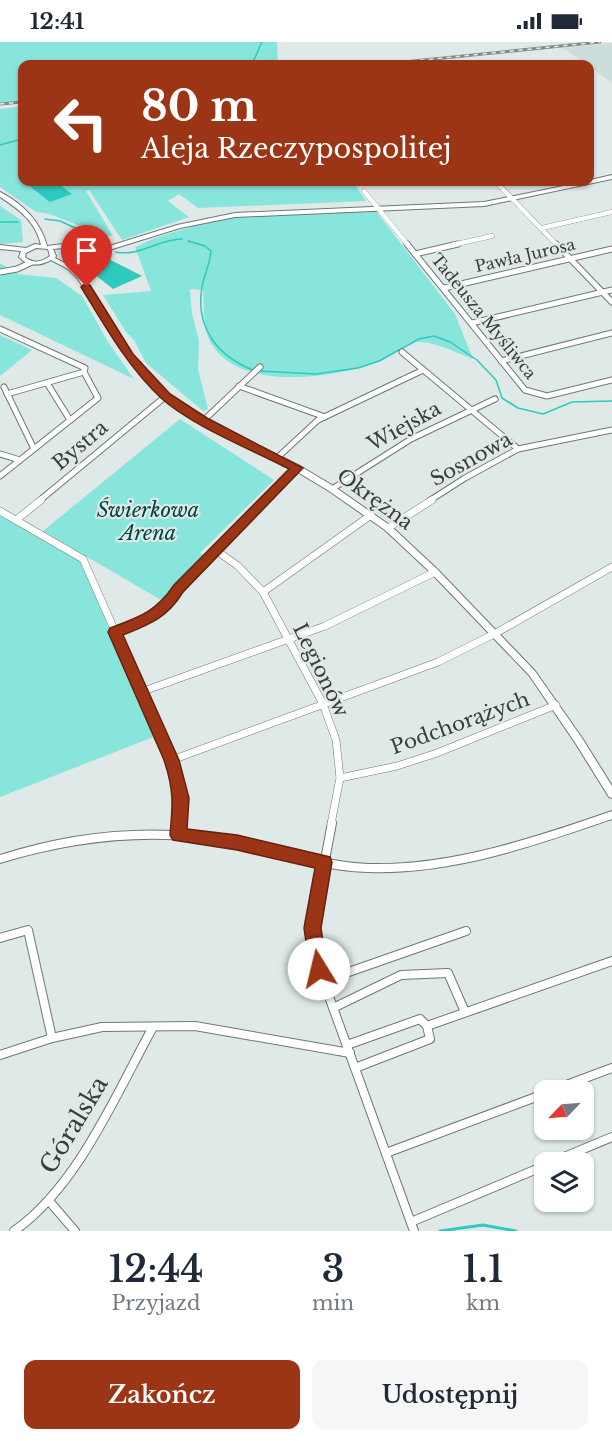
<!DOCTYPE html>
<html lang="pl">
<head>
<meta charset="utf-8">
<style>
	body { margin:0; font-family:"Libre Baskerville",serif; background:#f6f6f7; color:#1f2937; height:100vh; display:flex; flex-direction:column; font-size:22px; white-space:nowrap }
	* { box-sizing:border-box; margin:0 }
	p { font-size:20px; color:#747a83 }
	.icon { flex:none; width:33px; height:33px; fill:none; stroke:currentColor; stroke-width:2; stroke-linecap:round; stroke-linejoin:round }
	.map { position:relative; height:1189px; overflow:hidden }
	.drawer { display:flex; flex-direction:column; background:#fff; flex:1 }
	.drawer>* { flex:none }
	.top-card { position:absolute; left:18px; top:18px; width:576px; height:126px; border-radius:12px; box-shadow:0 2px 4px #0004; background:#9c3515; color:#fff; overflow:hidden }
	.needle { width:39px; rotate:245deg }
	.fabs { position:absolute; left:534px; top:1038px; display:grid; gap:12px }
	.fabs a { display:grid; place-items:center; width:60px; height:60px; border-radius:12px; background:#fff; box-shadow:0 2px 4px #0004; font-size:30px }
	.pin { position:absolute; display:grid; place-items:center; width:51px; height:51px; color:#fff; margin:-62px -26px; border-radius:50% 50% 50% 0; rotate:-45deg; box-shadow:0 0 6px #0007 }
	.pin .icon { rotate:45deg }
	.me { position:absolute; width:66px; margin:-33px; rotate:351deg; stroke-linejoin:round; filter:drop-shadow(0 0 4px #0008) }
	.turn { display:flex; align-items:center; gap:21px; height:126px; padding:0 24px; font-size:27px }
	.turn .icon { width:78px; height:78px; stroke-width:2.5 }
	.turn b { display:block; font-size:42px; line-height:51px }
	.eta { display:flex; justify-content:space-evenly; align-items:center; height:102px; text-align:center }
	.eta b { font-size:36px; font-weight:600; line-height:42px }
	.primary-button { display:flex; gap:12px; margin-top:auto; padding:12px 24px }
	.primary-button a { flex:1; height:69px; border-radius:12px; background:#9c3515; color:#fff; font-size:24px; font-weight:600; line-height:69px; text-align:center }
	.primary-button a+a { background:#f6f6f7; color:#1f2937 }
	.status { display:flex; justify-content:space-between; align-items:center; height:42px; padding:0 30px; background:#fff; direction:ltr }
	.status svg { height:16px; fill:currentColor }
	.map>svg:first-child { display:block }
</style>
</head>
<body>
<div class="status"><b>12:41</b><svg viewBox="0 0 49 12"><path d="M0 12V9h3v3zM5 12V6h3v6zM10 12V3h3v9zM15 12V0h3v12zM26 1h20v11H26zM47 4h2v5h-2z"/></svg></div>
<div class="map">
<svg width="612" height="1189" viewBox="0 0 612 1189">
	<rect width="100%" height="100%" fill="#dfeae8"/>
	<path fill="#cbdedb" d="M 612,1 L 612,41 L 590,25 L 590,22 L 586,22 L 563,6 Z"/>
	<g fill="#87e5db">
		<path d="M 0,0 L 277,0 L 278,22 L 22,22 L 22,59 L 0,61 Z"/>
		<path d="M 22,64 L 22,140 L 353,140 L 366,159 L 198,166 L 179,152 L 168,159 L 189,175 L 122,198 L 89,148 L 86,149 L 113,194 L 106,194 L 50,172 L 36,170 L 0,145 L 0,67 Z"/>
		<path d="M 0,164 L 21,178 L 23,200 L 0,202 Z"/>
		<path d="M 376,169 L 455,272 L 473,317 C 457,311 434,299 417,300 C 401,301 394,314 381,319 C 336,336 235,352 209,297 C 203,283 204,263 203,248 L 190,247 L 192,271 L 199,299 L 198,327 L 208,367 L 203,369 L 146,321 L 134,298 L 126,290 L 103,253 L 151,249 L 135,205 L 155,196 L 219,176 Z"/>
		<path d="M 0,221 L 18,232 L 56,236 L 82,254 L 108,300 L 134,337 L 0,273 Z"/>
		<path d="M 0,293 L 32,308 L 0,334 Z"/>
		<path d="M 180,377 L 274,438 L 200,511 L 204,513 L 161,558 L 43,489 Z"/>
		<path d="M 0,473 L 81,518 L 156,694 L 0,755 Z"/>
	</g>
	<g fill="#2ecabe">
		<path d="M 37,140 L 56,140 L 72,152 L 50,160 L 28,143 Z"/>
		<path d="M 99,212 L 142,234 L 113,247 L 79,220 Z"/>
	</g>
	<g fill="none" stroke-linecap="round" stroke-linejoin="round">
		<g stroke="#2ecabe" stroke-width="1.5">
			<path d="M 252,22 L 262,0"/>
			<path d="M 0,103 L 22,97"/>
			<path d="M 45,177 L 60,179 L 86,191"/>
			<path d="M 0,180 L 18,180"/>
			<path d="M 92,194 L 103,200"/>
			<path d="M 188,199 L 205,204 L 211,209 C 210,222 204,233 202,245 C 195,285 217,314 253,328"/>
			<path d="M 116,210 C 139,215 159,197 182,197"/>
			<path d="M 259,329 L 316,332 L 358,326 L 379,319 L 419,297 L 434,294 L 450,300 L 477,318 L 496,338 L 502,356 L 518,366 L 543,372 L 572,360 L 612,359"/>
		</g>
		<path stroke="#2ecabe" stroke-width="3" d="M 440,1189 L 483,1183 L 516,1189"/>
		<defs>
			<g id="minor-far3">
				<path d="M 496,140 L 557,203"/>
				<path d="M 563,140 L 568,144"/>
				<path d="M 364,149 L 408,203"/>
				<path d="M 542,186 L 612,170"/>
				<path d="M 452,203 L 492,194"/>
			</g>
			<g id="minor-far2">
				<path d="M 407,202 L 525,348 L 547,354 L 612,338"/>
				<path d="M 556,202 L 612,260"/>
				<path d="M 415,212 L 458,202"/>
				<path d="M 0,230 L 17,227 L 30,221"/>
				<path d="M 444,246 L 612,207"/>
				<path d="M 472,281 L 612,248"/>
				<path d="M 0,287 L 85,326 L 84,330 L 98,356 L 0,434"/>
				<path d="M 402,310 L 518,407"/>
				<path d="M 501,319 L 612,291"/>
				<path d="M 47,341 L 70,378"/>
				<path d="M 239,344 L 325,375"/>
				<path d="M 4,345 L 34,407"/>
				<path d="M 7,352 L 84,330"/>
				<path d="M 203,379 L 260,325"/>
				<path d="M 0,412 L 20,418"/>
				<path d="M 278,415 L 318,378 L 423,328"/>
				<path d="M 332,447 L 411,397 L 495,357"/>
				<path d="M 39,459 L 166,354"/>
				<path d="M 265,459 L 297,426"/>
				<path d="M 429,459 L 465,436 L 518,407 L 612,388"/>
			</g>
			<g id="minor-far1">
				<path d="M 0,469 L 83,517 L 172,718 L 182,756 L 179,782"/>
				<path d="M 16,478 L 41,458"/>
				<path d="M 388,486 L 432,458"/>
				<path d="M 217,509 L 238,524 L 263,550 L 323,662 L 336,698 L 340,736 L 331,782"/>
				<path d="M 263,550 L 371,473"/>
				<path d="M 115,590 L 144,579 L 165,564 L 266,458"/>
				<path d="M 141,650 L 325,584 L 435,530"/>
				<path d="M 172,718 L 438,620 L 496,591 L 612,525"/>
				<path d="M 340,736 L 397,724 L 437,711 L 556,663"/>
			</g>
			<g id="minor">
				<path d="M 332,781 L 312,886 L 319,927 L 414,1189"/>
				<path d="M 178,793 L 179,781"/>
				<path d="M 0,896 L 28,888 L 52,996"/>
				<path d="M 323,939 L 466,889"/>
				<path d="M 333,966 L 401,933 L 448,931 L 465,970"/>
				<path d="M 427,984 L 612,919"/>
				<path d="M 347,1003 L 420,977 L 427,984 L 430,997 L 355,1026"/>
				<path d="M 0,1013 L 52,996 L 102,985 L 195,984 L 350,1011"/>
				<path d="M 553,1048 L 612,1026"/>
				<path d="M 386,1111 L 544,1052"/>
				<path d="M 552,1120 L 612,1095"/>
				<path d="M 50,1160 L 75,1189"/>
				<path d="M 411,1180 L 544,1124"/>
				<path d="M 14,1189 C 78,1144 116,1052 153,985"/>
			</g>
			<g id="tertiary">
				<path d="M 612,133 L 612,137 L 484,164 L 235,175 L 180,186 L 106,209 L 63,206 L 53,207 L 56,214 L 55,216 L 72,225 L 82,235 L 131,313 L 168,352 L 205,377 L 300,424 L 335,445 L 391,484 L 438,528 L 535,629 L 582,696 L 612,744 L 612,756 L 609,755 L 576,702 L 529,633 L 432,532 L 385,488 L 329,449 L 294,428 L 201,381 L 164,356 L 127,315 L 78,237 L 68,227 L 51,218 C 40,224 28,225 19,215 L 21,209 L 0,207 L 0,203 L 26,206 L 35,202 L 41,203 C 36,180 19,167 0,155 L 0,150 C 22,161 41,180 47,204 L 63,202 L 106,205 L 177,183 L 235,171 L 484,160 L 583,140 L 590,140 L 590,138 ZM 36,206 L 48,207 L 50,214 C 42,220 33,222 25,215 L 26,211 Z"/>
				<path d="M 612,769 L 612,777 C 534,804 451,833 368,830 C 324,829 282,814 238,805 C 157,789 79,797 0,821 L 0,813 C 79,788 157,781 238,797 C 281,805 324,820 368,822 C 451,824 534,796 612,769 Z"/>
			</g>
		</defs>
		<use href="#minor-far3" stroke="#6e7876" stroke-width="5"/>
		<use href="#minor-far2" stroke="#6e7876" stroke-width="7"/>
		<use href="#minor-far1" stroke="#6e7876" stroke-width="8"/>
		<use href="#minor" stroke="#6e7876" stroke-width="10"/>
		<use href="#tertiary" stroke="#6e7876" stroke-width="2"/>
		<use href="#minor-far3" stroke="#fff" stroke-width="4.5"/>
		<use href="#minor-far2" stroke="#fff" stroke-width="5"/>
		<use href="#minor-far1" stroke="#fff" stroke-width="7"/>
		<use href="#minor" stroke="#fff" stroke-width="8"/>
		<use href="#tertiary" fill="#fff" fill-rule="evenodd"/>
		<defs>
			<g id="rail">
				<path d="M 384,22 L 600,0"/>
				<path d="M 0,62 L 22,60"/>
			</g>
		</defs>
		<use href="#rail" stroke="#818886" stroke-width="3"/>
		<use href="#rail" stroke="#dfeae8" stroke-width="1.5" stroke-dasharray="4.5" stroke-linecap="butt"/>
	</g>
	<path fill="#9c3515" stroke="#65220e" stroke-width="1.5" d="M 83,243 L 90,243 L 133,312 L 170,352 L 207,376 L 303,426 L 183,550 C 167,576 150,582 123,593 L 179,718 L 189,756 L 187,787 L 237,793 L 330,815 L 332,820 L 321,886 L 327,927 L 325,933 L 319,935 L 313,933 L 310,927 L 304,886 L 315,826 L 237,808 L 173,798 L 170,793 C 173,762 174,748 164,718 L 108,590 L 110,586 C 139,575 156,570 174,543 L 289,427 C 251,407 192,384 161,356 C 127,324 105,284 81,245 Z"/>
	<g text-anchor="middle" stroke-width="4.5" stroke-linejoin="round" paint-order="stroke">
		<g font-size="16" fill="#3a3e3d" stroke="#dfeae8">
			<text transform="translate(525 213) rotate(-13)" y="6">Pawła Jurosa</text>
			<text transform="translate(484 274) rotate(51)" y="6">Tadeusza Myśliwca</text>
		</g>
		<g font-size="20" fill="#3a3e3d" stroke="#dfeae8">
			<text transform="translate(404 384) rotate(-29)" y="7">Wiejska</text>
			<text transform="translate(80 403) rotate(-40)" y="7">Bystra</text>
			<text transform="translate(471 417) rotate(-29)" y="7">Sosnowa</text>
			<text transform="translate(375 457) rotate(36)" y="7">Okrężna</text>
			<text transform="translate(321 628) rotate(64)" y="7">Legionów</text>
			<text transform="translate(460 681) rotate(-20)" y="7">Podchorążych</text>
		</g>
		<g font-size="20" font-style="italic" fill="#00433f" stroke="#dfeae8">
			<text x="148" y="475">Świerkowa<tspan x="148" dy="23">Arena</tspan></text>
		</g>
		<g font-size="24" fill="#3a3e3d" stroke="#dfeae8">
			<text transform="translate(74 1083) rotate(-59)" y="8">Góralska</text>
		</g>
	</g>
</svg>
<div class="fabs">
<a><svg class="needle" viewBox="-14 -14 28 28"><path d="M0-13l5 13h-10z" fill="#e53935"/><path d="M0 13l5-13h-10z" fill="#747a83"/></svg></a>
<a><svg class="icon" aria-label="layers" viewBox="0 0 24 24"><path d="M12 4l9 5-9 5-9-5zM3 14l9 5 9-5"/></svg></a>
</div>
<div class="pin" style="left:87px;top:245px;background:#d93025"><svg class="icon" aria-label="arrive" viewBox="0 0 24 24"><path d="M6 21V4h12l-3 4 3 4H6"/></svg></div>
<svg class="me" style="left:319px;top:927px" viewBox="-20 -20 40 40"><circle r="19" fill="#fff"/><path d="M0-13L10 11 0 6-10 11z" fill="#9c3515"/></svg>
<div class="top-card">
<div class="turn"><svg class="icon" aria-label="left" viewBox="0 0 24 24"><path d="M17 20v-9H6M10 6l-5 5 5 5"/></svg><div><b>80 m</b>Aleja Rzeczypospolitej</div></div>
</div>
</div>
<section class="drawer">
<div class="eta">
<div><b>12:44</b><p>Przyjazd</p></div>
<div><b>3</b><p>min</p></div>
<div><b>1.1</b><p>km</p></div>
</div>
<div class="primary-button"><a>Zakończ</a><a>Udostępnij</a></div>
</section>
</body>
</html>
